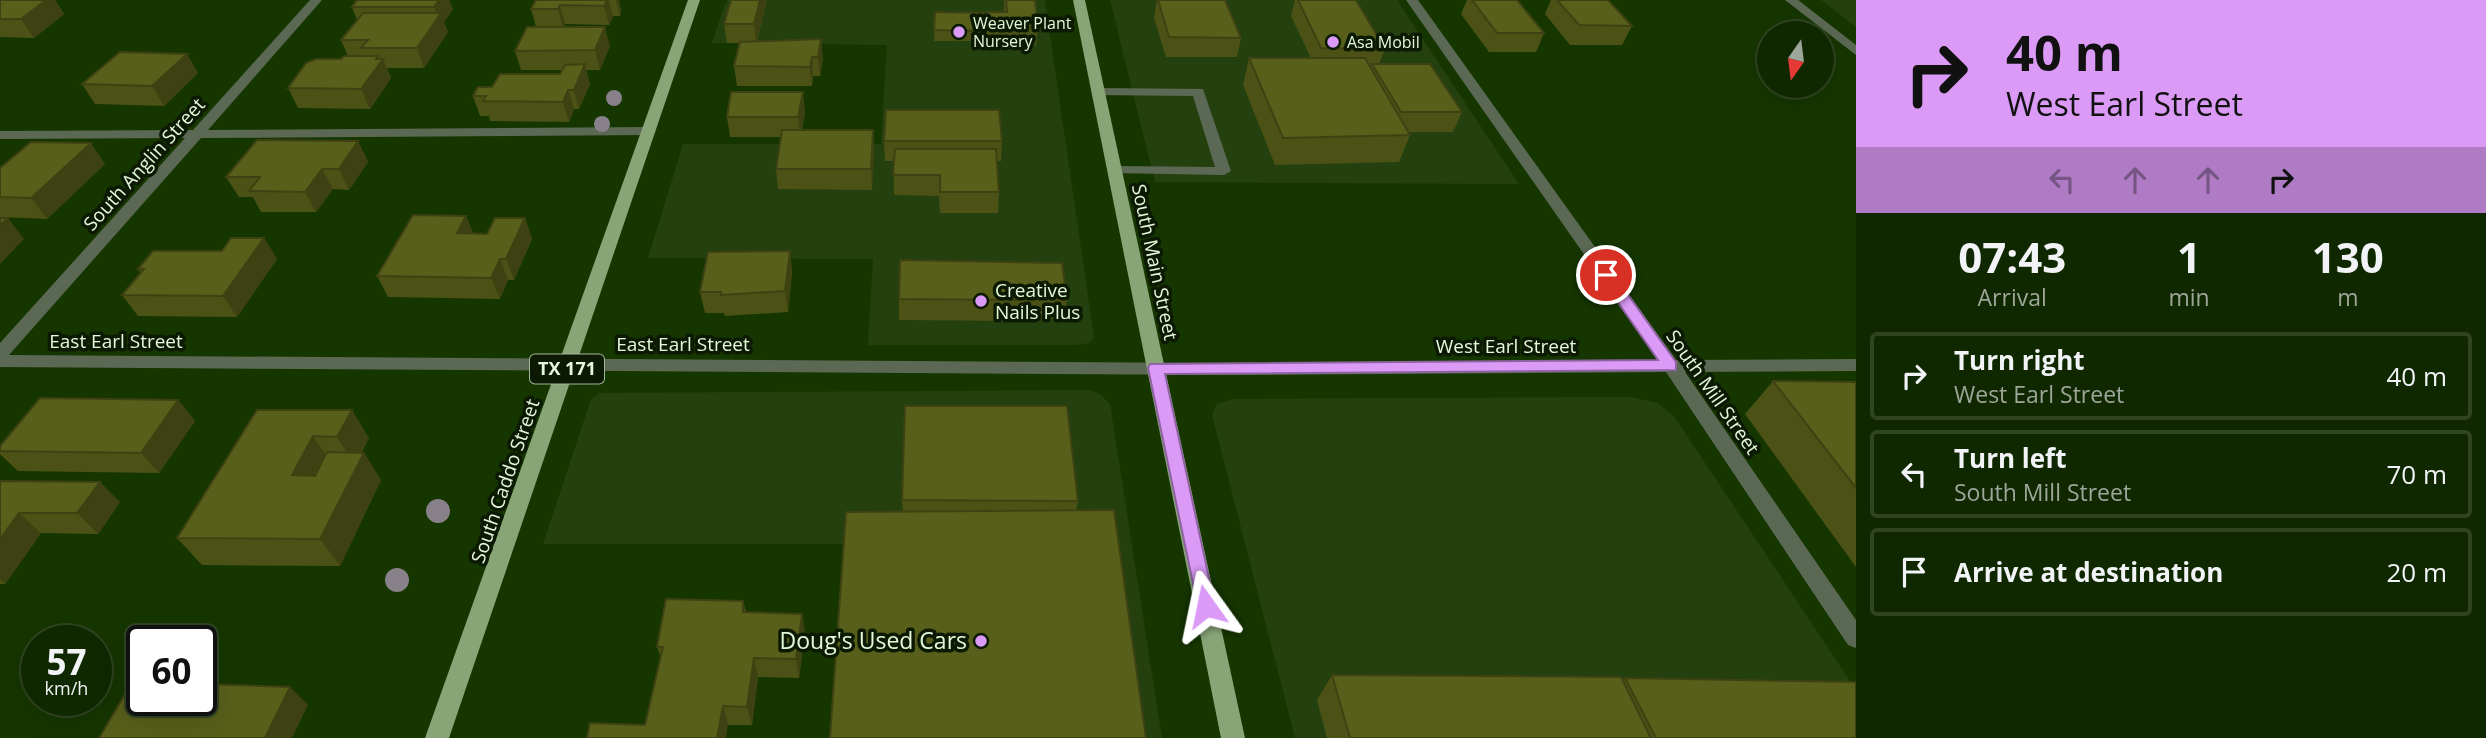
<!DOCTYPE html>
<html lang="en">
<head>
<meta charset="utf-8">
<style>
	body { margin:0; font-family:"Open Sans",sans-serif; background:#19300a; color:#f1f3f6; height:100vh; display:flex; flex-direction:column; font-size:26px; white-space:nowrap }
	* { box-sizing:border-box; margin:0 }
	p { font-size:23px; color:#9ca699 }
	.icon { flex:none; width:38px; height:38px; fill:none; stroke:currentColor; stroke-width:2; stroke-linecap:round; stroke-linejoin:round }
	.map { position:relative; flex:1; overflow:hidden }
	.details { display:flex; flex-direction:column; background:#102800; width:630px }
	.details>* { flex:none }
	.banner { background:#da9af6; color:#111; overflow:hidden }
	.needle { width:46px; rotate:194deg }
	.buttons { position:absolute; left:1757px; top:21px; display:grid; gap:14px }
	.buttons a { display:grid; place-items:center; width:77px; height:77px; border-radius:50%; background:#102800; box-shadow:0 7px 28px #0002,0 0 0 2px #304422; font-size:35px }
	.speed { position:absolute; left:21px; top:625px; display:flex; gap:14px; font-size:35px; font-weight:700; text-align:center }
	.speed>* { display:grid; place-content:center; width:91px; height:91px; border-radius:50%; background:#102800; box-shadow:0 7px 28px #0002,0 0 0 2px #304422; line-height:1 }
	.speed small { font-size:18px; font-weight:400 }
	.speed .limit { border:4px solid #111; border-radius:10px; background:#fff; color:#111 }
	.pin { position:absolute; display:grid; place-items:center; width:60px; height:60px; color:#fff; margin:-30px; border:4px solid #fff; border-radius:50%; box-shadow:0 2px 7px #0007 }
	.me { position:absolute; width:77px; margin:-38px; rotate:348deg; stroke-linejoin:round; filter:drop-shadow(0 0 5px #0008) }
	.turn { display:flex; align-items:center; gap:24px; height:147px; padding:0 35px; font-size:32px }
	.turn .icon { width:91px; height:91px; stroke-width:2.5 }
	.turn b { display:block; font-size:49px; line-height:60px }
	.lanes { display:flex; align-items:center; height:66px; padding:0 35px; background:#0003; justify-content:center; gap:35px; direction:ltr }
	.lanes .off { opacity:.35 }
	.eta { display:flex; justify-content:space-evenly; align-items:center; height:119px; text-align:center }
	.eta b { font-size:42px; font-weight:700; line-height:49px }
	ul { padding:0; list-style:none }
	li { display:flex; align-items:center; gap:21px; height:88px; margin:0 14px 10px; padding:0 21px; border:4px solid #304422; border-radius:7px }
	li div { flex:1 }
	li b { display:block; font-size:26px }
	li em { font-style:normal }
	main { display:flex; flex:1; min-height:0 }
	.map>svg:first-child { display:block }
</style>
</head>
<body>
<main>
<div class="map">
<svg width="1856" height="738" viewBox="0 0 1856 738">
	<rect width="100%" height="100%" fill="#163600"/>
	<g fill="#24400f">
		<path d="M 728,0 L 1045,0 L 1094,338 L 1089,343 L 1075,345 L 868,345 L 873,259 L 648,258 L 683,144 L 881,144 L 887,45 L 712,43 L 724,6 Z"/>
		<path d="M 1110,0 L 1397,0 L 1519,184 L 1155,182 Z"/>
		<path d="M 1821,0 L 1856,0 L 1856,27 L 1829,6 Z"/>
		<path d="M 1090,390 L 1100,394 L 1110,404 L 1162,738 L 836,738 L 849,544 L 543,544 L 591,399 L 599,393 Z"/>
		<path d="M 1631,397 L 1657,403 L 1674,416 L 1856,690 L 1856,738 L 1295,738 L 1212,415 L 1217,404 L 1232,399 Z"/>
	</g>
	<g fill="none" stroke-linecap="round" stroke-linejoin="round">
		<g fill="#5b6954" fill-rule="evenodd">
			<path d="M 310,0 L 322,0 L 208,130 L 649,127 L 656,131 L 649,135 L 201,138 L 9,355 L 1217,363 L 1658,360 L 1406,0 L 1418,0 L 1676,360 L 1856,359 L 1856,371 L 1685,372 L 1856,620 L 1856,648 L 1848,645 L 1666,372 L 1217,375 L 0,367 L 0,343 L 185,138 L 0,139 L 0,131 L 193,130 Z"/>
			<path d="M 1785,0 L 1798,0 L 1856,45 L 1856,55 Z"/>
			<path d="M 1099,88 L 1203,89 L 1231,171 L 1224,175 L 1110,173 L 1108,170 L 1115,166 L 1215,167 L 1193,96 L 1094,95 L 1093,92 Z"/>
		</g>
		<g fill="#88a578" fill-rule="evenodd">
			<path d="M 688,0 L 700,0 L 449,738 L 425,738 Z"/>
			<path d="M 1073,0 L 1085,0 L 1245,738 L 1221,738 Z"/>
		</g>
	</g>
	<g fill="#888189">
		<circle cx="614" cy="98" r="8"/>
		<circle cx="602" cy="124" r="8"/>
		<circle cx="438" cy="511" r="12"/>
		<circle cx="397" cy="580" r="12"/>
	</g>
	<g fill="#4c5216">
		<path d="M 0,0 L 55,0 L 64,14 L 34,38 L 0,37 Z"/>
		<path d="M 357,0 L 449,0 L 453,9 L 444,22 L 448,32 L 424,68 L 387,68 L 391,78 L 370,109 L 298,108 L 288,88 L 348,56 L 341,40 L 357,20 L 352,7 Z"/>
		<path d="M 536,0 L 619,0 L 621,11 L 620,16 L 613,16 L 609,25 L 565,24 L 564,27 L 610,46 L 600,70 L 586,70 L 590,84 L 579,109 L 574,109 L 569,122 L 490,121 L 489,116 L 480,116 L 473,96 L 492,87 L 560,74 L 562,70 L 521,70 L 515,51 L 536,27 L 531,9 Z"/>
		<path d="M 731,0 L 767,0 L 757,42 L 823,58 L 820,76 L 813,76 L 812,86 L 737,86 L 734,66 L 739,43 L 727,43 L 724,24 Z"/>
		<path d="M 1004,0 L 1035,0 L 1038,27 L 1036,46 L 987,45 L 987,12 L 1004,12 Z"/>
		<path d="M 1157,0 L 1241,38 L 1237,57 L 1166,57 L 1154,18 Z"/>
		<path d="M 1295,0 L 1356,0 L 1385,49 L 1379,64 L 1462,112 L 1453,132 L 1408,132 L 1410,135 L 1399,162 L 1275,165 L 1243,85 L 1249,58 L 1311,58 L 1291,16 Z"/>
		<path d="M 1467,0 L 1517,0 L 1544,33 L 1536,52 L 1489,52 L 1461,14 Z"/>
		<path d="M 1551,0 L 1608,0 L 1632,26 L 1622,45 L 1570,45 L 1545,14 Z"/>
		<path d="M 935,12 L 985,31 L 984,41 L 934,41 Z"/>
		<path d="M 198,73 L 164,106 L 95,104 L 82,84 Z"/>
		<path d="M 805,112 L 802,130 L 873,130 L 874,151 L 872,190 L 778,189 L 776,169 L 781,137 L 730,137 L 727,117 Z"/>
		<path d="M 358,141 L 368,162 L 349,190 L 333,189 L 316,212 L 261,212 L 253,197 L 239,197 L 226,177 Z"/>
		<path d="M 884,141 L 1002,141 L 1001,161 L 997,161 L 999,192 L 998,213 L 940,213 L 939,196 L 894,195 L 894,161 L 885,161 Z"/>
		<path d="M 105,164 L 47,219 L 0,217 L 0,168 Z"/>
		<path d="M 466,216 L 473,233 L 487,234 L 525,218 L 532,239 L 514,280 L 508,280 L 500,299 L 388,297 L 377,276 Z"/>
		<path d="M 264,238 L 277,259 L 237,317 L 138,316 L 122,295 L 141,273 L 138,269 L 222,251 Z"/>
		<path d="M 790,251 L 792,272 L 788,312 L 725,316 L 724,313 L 705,313 L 700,292 Z"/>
		<path d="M 900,260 L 1067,298 L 1064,319 L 1023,318 L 1023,321 L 899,320 L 899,299 Z"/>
		<path d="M 1773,381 L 1856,382 L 1856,567 L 1745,414 Z"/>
		<path d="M 178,400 L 195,421 L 159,473 L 18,471 L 0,454 L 0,446 Z"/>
		<path d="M 257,410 L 369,438 L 362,452 L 364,453 L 381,480 L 340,566 L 202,565 L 177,538 Z"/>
		<path d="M 0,481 L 120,502 L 98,534 L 41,533 L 5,584 L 0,584 Z"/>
		<path d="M 902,500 L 1078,501 L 1076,510 L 903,512 Z"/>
		<path d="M 743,601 L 746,612 L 802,614 L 805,633 L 799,678 L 758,677 L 752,725 L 645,725 L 661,658 L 657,647 Z"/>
		<path d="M 1332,675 L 1623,680 L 1625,678 L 1856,738 L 1327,738 L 1317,700 Z"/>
	</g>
	<g fill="#3e4212">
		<path d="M 46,0 L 55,0 L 64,14 L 34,38 L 21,19 Z"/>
		<path d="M 439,0 L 449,0 L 453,9 L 444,22 L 448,32 L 424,68 L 417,48 L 438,17 L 434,7 Z"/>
		<path d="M 607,0 L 609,0 L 613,16 L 609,25 L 604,6 Z"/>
		<path d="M 616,0 L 619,0 L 621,11 L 620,16 Z"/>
		<path d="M 760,0 L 767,0 L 767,2 L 756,43 L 754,24 Z"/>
		<path d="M 560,5 L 565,24 L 563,28 L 558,9 Z"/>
		<path d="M 605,27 L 610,46 L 600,70 L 595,50 Z"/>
		<path d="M 821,39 L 823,58 L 820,76 L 818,57 Z"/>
		<path d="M 187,54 L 198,73 L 164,106 L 152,86 Z"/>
		<path d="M 378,56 L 381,62 L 383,59 L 391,78 L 370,109 L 361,89 Z"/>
		<path d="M 812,57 L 813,76 L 812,86 L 810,67 Z"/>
		<path d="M 585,64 L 590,84 L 579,109 L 574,90 Z"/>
		<path d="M 568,90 L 574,109 L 569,122 L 563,102 Z"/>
		<path d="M 803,92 L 805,112 L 800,137 L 798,117 Z"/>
		<path d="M 873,130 L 874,151 L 872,190 L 871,169 Z"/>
		<path d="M 358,141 L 368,162 L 349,190 L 339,169 Z"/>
		<path d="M 91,143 L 105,164 L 47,219 L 31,198 Z"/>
		<path d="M 322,169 L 333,189 L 316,212 L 305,192 Z"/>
		<path d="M 466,216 L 474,236 L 457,233 Z"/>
		<path d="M 8,218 L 24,239 L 0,264 L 0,225 Z"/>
		<path d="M 525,218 L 532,239 L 514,280 L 506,259 Z"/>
		<path d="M 264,238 L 277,259 L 237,317 L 223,296 Z"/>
		<path d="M 790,251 L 792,272 L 788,312 L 785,291 Z"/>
		<path d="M 500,259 L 508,280 L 500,299 L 491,278 Z"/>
		<path d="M 178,400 L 195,421 L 159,473 L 141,453 Z"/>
		<path d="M 352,410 L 369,438 L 355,465 L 337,437 Z"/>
		<path d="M 313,436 L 332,464 L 311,503 L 292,475 Z"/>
		<path d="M 364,453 L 381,480 L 340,566 L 320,539 Z"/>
		<path d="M 100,482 L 120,502 L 98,534 L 77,513 Z"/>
		<path d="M 19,513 L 41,533 L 5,584 L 0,579 L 0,539 Z"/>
		<path d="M 802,614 L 805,633 L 799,678 L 796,659 Z"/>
		<path d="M 754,658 L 758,677 L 752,725 L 747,707 Z"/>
		<path d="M 290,687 L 308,705 L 292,738 L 265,738 Z"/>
		<path d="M 723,706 L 728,724 L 726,738 L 717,738 Z"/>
	</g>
	<g fill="#585f1a" stroke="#3e4212" stroke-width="2">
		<path d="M 0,0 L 46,0 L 21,19 L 0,19 Z"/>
		<path d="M 357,0 L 439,0 L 434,7 L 352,7 Z"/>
		<path d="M 536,0 L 607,0 L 604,6 L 560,5 L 558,9 L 531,9 Z"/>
		<path d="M 731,0 L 760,0 L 754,24 L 724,24 Z"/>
		<path d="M 1006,0 L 1035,0 L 1038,27 L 988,26 L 987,12 L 1007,12 Z"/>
		<path d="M 1158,0 L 1225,0 L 1241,38 L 1169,37 Z"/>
		<path d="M 1298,0 L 1356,0 L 1385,49 L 1321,48 Z"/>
		<path d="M 1472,0 L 1517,0 L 1544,33 L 1497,33 Z"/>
		<path d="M 1557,0 L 1608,0 L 1632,26 L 1579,25 Z"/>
		<path d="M 935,12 L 984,13 L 985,31 L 934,30 Z"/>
		<path d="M 363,13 L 441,13 L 417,48 L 361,48 L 368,40 L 341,40 Z"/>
		<path d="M 527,27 L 605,27 L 595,50 L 515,51 Z"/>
		<path d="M 821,39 L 818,57 L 812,57 L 810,67 L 734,66 L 740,42 Z"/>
		<path d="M 120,52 L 187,54 L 152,86 L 82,84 Z"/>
		<path d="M 344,56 L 378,56 L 376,59 L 383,59 L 361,89 L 288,88 L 306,63 L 316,59 L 341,59 Z"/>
		<path d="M 1249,58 L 1365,58 L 1410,135 L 1283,138 Z"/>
		<path d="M 585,64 L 574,90 L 568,90 L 563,102 L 483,101 L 486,96 L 473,96 L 478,87 L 492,87 L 500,74 L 560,74 L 565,65 Z"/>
		<path d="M 1372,64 L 1430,64 L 1462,112 L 1401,112 Z"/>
		<path d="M 731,92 L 803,92 L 798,117 L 727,117 Z"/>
		<path d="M 886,110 L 999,110 L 1002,141 L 884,141 Z"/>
		<path d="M 782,130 L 873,130 L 871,169 L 776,169 Z"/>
		<path d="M 257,140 L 358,141 L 339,169 L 322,169 L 305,192 L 249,191 L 260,177 L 226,177 Z"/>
		<path d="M 31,142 L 91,143 L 31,198 L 0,197 L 0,168 Z"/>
		<path d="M 895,149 L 996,149 L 999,192 L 940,192 L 940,175 L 893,175 Z"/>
		<path d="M 413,215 L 466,216 L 457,233 L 487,234 L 495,218 L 525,218 L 506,259 L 500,259 L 491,278 L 377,276 Z"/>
		<path d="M 0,218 L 8,218 L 0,225 Z"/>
		<path d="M 231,238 L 264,238 L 223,296 L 122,295 L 144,269 L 138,269 L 153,251 L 222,251 Z"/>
		<path d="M 790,251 L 785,291 L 721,295 L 721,292 L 700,292 L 708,252 Z"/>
		<path d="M 900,260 L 1062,263 L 1067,298 L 1025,298 L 1025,300 L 899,299 Z"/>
		<path d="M 1773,381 L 1856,382 L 1856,488 Z"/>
		<path d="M 40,398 L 178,400 L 141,453 L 0,451 L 0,446 Z"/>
		<path d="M 905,406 L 1067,406 L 1078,501 L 902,500 Z"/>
		<path d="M 257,410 L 352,410 L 337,437 L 313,436 L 292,475 L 315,476 L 327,452 L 364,453 L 320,539 L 177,538 Z"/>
		<path d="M 0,481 L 100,482 L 77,513 L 19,513 L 0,539 Z"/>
		<path d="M 1114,510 L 1146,738 L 830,738 L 846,512 Z"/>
		<path d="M 666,599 L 743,601 L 743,612 L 802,614 L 796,659 L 754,658 L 747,707 L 723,706 L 717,738 L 587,738 L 590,723 L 645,725 L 663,647 L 657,647 Z"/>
		<path d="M 1332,675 L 1621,677 L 1651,738 L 1350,738 Z"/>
		<path d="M 1625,678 L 1856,682 L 1856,738 L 1656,738 Z"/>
		<path d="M 132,682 L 142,683 L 142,700 L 201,700 L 201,684 L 290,687 L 265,738 L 99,738 Z"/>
	</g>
	<path fill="#da9af6" stroke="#8e64a0" stroke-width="2" d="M 1606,270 L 1611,271 L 1676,362 L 1676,370 L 1165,374 L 1215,606 L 1212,612 L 1206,614 L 1199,612 L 1148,368 L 1150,364 L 1658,360 L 1599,275 Z"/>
	<g fill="#da9af6" stroke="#0c1a04" stroke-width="2.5">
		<circle cx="959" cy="32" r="7"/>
		<circle cx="1333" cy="42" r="7"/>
		<circle cx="981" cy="301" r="7"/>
		<circle cx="981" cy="641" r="7"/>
	</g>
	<g text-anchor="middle" stroke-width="7" stroke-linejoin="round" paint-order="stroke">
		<g font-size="16" fill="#e4f8da" stroke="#0c1a04" text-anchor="start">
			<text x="973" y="29">Weaver Plant<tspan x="973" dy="18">Nursery</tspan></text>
			<text x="1347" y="48">Asa Mobil</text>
		</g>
		<rect fill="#0c1a04" stroke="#a3b59a" stroke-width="2" x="530" y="354.5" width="74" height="29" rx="5"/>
		<g font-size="18" font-weight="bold" fill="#e4f8da">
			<text x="567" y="375">TX 171</text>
		</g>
		<g font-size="19" fill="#e4f8da" stroke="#0c1a04">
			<text transform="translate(144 164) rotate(-48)" y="7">South Anglin Street</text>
			<text transform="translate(1155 262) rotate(78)" y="7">South Main Street</text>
			<text x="116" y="348">East Earl Street</text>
			<text x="683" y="351">East Earl Street</text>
			<text x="1506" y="353">West Earl Street</text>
			<text transform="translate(1713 392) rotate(55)" y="7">South Mill Street</text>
			<text transform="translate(505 481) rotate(-71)" y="7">South Caddo Street</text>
		</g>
		<g font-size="19" fill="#e4f8da" stroke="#0c1a04" text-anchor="start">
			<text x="995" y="297">Creative<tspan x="995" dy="22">Nails Plus</tspan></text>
		</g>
		<g font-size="23" fill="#e4f8da" stroke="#0c1a04" text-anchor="end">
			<text x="967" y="649">Doug's Used Cars</text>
		</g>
	</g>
</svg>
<div class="buttons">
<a><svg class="needle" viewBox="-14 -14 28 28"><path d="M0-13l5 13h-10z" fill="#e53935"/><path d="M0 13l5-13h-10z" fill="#9ca699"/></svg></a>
</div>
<div class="speed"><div>57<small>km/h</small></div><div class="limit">60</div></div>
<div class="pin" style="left:1606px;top:275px;background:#d93025"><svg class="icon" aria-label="arrive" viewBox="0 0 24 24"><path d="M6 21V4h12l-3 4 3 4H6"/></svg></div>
<svg class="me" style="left:1206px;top:606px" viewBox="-20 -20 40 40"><path d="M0-17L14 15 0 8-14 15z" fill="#da9af6" stroke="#fff" stroke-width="4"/></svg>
</div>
<section class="details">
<div class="banner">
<div class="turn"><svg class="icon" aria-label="right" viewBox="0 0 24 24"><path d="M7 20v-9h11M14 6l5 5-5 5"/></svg><div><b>40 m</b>West Earl Street</div></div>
<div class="lanes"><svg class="icon off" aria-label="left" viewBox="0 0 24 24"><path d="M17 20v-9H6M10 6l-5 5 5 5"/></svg><svg class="icon off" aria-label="ahead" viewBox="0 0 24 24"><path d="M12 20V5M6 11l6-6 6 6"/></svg><svg class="icon off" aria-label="ahead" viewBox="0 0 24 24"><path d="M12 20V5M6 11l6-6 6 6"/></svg><svg class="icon" aria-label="right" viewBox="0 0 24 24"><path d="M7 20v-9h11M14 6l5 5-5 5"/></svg></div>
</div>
<div class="eta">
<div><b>07:43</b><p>Arrival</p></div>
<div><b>1</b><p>min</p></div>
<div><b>130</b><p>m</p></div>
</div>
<ul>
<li><svg class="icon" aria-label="right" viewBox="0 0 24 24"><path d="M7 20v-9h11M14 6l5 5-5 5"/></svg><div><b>Turn right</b><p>West Earl Street</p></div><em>40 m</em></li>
<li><svg class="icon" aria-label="left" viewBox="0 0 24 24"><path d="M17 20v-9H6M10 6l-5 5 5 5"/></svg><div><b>Turn left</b><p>South Mill Street</p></div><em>70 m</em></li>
<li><svg class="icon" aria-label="arrive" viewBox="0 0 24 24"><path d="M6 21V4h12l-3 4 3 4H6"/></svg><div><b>Arrive at destination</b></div><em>20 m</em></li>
</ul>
</section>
</main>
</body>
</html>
